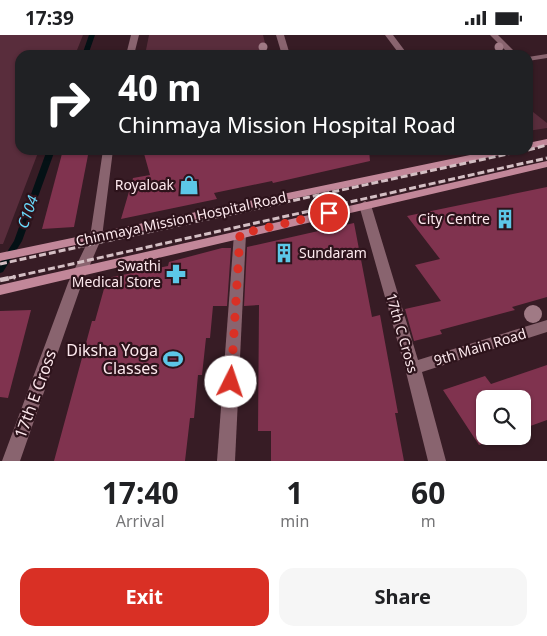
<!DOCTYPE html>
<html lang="en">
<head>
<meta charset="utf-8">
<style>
	body { margin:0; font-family:"Noto Sans",sans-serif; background:#f6f6f6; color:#202124; height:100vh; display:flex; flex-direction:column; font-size:19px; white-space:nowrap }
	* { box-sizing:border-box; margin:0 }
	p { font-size:16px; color:#757577 }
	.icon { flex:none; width:28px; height:28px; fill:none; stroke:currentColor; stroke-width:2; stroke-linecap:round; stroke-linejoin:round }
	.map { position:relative; height:426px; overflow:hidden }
	.drawer { display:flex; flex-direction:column; background:#fff; flex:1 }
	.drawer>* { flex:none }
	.guide { position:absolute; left:15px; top:15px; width:518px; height:105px; border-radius:15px; box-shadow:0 1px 4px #0004; background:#202124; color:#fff; overflow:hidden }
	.tools { position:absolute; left:476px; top:355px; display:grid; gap:10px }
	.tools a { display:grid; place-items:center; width:55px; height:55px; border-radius:10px; background:#fff; box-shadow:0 1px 4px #0004; font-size:25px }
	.pin { position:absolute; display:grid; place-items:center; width:42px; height:42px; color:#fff; margin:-21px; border:2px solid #fff; border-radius:50%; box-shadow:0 1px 5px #0007 }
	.me { position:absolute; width:55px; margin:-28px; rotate:4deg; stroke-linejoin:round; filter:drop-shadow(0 0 4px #0008) }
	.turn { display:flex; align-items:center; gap:18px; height:105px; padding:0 20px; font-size:22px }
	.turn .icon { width:65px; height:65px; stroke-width:2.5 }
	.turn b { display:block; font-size:35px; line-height:42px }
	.eta { display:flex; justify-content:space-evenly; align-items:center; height:85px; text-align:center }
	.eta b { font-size:30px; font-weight:700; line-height:35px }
	.button { display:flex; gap:10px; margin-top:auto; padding:10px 20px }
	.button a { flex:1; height:58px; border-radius:15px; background:#d93025; color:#fff; font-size:20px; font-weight:700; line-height:58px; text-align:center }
	.button a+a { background:#f6f6f6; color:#202124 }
	.status { display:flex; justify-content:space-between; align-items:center; height:35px; padding:0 25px; background:#fff; direction:ltr }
	.status svg { height:14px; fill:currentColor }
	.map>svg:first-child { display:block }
</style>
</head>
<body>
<div class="status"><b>17:39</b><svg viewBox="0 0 49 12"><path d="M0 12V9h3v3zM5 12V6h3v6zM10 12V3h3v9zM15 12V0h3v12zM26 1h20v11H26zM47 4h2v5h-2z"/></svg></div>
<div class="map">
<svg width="547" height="426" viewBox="0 0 547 426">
	<rect width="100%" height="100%" fill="#371c25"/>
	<g fill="#592d3c">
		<path d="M 0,0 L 83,0 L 75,20 L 20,20 L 20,115 L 39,115 L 3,209 L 0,209 Z"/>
		<path d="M 149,0 L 263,0 L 268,20 L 145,20 Z"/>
		<path d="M 528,73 L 547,88 L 547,93 L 528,96 Z"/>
	</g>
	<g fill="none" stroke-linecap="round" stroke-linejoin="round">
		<g fill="#041115" fill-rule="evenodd">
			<path d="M 89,0 L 95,0 L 88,20 L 82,20 Z"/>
			<path d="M 47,115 L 55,115 L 22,206 L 3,237 L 0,238 L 0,228 L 14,206 Z"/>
		</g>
	</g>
	<g fill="#80334f">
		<path d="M 63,115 L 89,115 L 74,192 L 42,194 Z"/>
		<path d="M 143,115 L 369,115 L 370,126 L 273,148 L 272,146 L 214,158 L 217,164 L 121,184 L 133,143 L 150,140 Z"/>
		<path d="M 547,152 L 547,262 L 512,272 L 515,275 L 440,295 L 442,299 L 414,306 L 405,274 L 441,266 L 415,230 L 440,224 L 407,181 Z"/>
		<path d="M 354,188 L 372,282 L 380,280 L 398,378 L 395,378 L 404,426 L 271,426 L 271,396 L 258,396 L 259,270 L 244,271 L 247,212 Z"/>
		<path d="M 222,213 L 231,213 L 227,271 L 213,271 L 210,303 L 206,303 L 202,340 L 198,340 L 194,383 L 190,383 L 185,426 L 54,426 L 92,286 L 95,286 L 107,243 L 168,231 L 169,227 Z"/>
		<path d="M 31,275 L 8,363 L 0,362 L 0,276 Z"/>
		<path d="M 547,330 L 547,385 L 522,394 L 522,364 L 485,364 L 485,401 L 503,401 L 479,410 L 443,355 L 485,341 L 491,349 Z"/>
	</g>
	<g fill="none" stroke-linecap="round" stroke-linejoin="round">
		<g fill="#89646f" fill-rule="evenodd">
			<path d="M 131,0 L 139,0 L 134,20 L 126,20 Z"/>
			<path d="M 276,0 L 284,0 L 290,20 L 282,20 Z"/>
			<path d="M 385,0 L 393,0 L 408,20 L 400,20 Z"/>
			<path d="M 490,0 L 498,0 L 518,20 L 510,20 Z"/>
			<path d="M 547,19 L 547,23 L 528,26 L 528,22 Z"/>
			<path d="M 103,115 L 113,115 L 102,202 L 82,248 L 20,426 L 2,426 L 68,248 L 90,202 Z"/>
			<path d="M 365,166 L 371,170 L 418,325 L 547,285 L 547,297 L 422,337 L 446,426 L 428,426 L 405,333 L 359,170 Z"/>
			<path d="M 240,195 L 246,199 L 235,426 L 217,426 L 234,199 Z"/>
		</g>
		<g fill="#c28799" fill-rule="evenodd">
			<path d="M 547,104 L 547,110 L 528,114 L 528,108 Z"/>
			<path d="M 494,115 L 514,115 L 509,118 L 0,226 L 0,218 Z"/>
			<path d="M 547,126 L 547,132 L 0,260 L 0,250 Z"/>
		</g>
		<g stroke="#d4bfc4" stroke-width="3" stroke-dasharray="7 3" stroke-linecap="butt">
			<path d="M 528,115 L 547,110"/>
			<path d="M 0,229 L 526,115"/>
			<path d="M 9,243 L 547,123"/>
		</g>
		<path stroke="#d4bfc4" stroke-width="4.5" stroke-dasharray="9 4.5" stroke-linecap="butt" d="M 0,245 L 15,242"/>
	</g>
	<g fill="#a07a85">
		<circle cx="263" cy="12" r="4.5"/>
		<circle cx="499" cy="12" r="4.5"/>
		<circle cx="533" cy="279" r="9"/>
	</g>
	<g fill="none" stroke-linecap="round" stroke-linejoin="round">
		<path stroke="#d93025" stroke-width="9" stroke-dasharray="0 16.2" d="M 231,347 L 240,199 L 329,178"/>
	</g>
	<defs>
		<symbol id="shop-bare" viewBox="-9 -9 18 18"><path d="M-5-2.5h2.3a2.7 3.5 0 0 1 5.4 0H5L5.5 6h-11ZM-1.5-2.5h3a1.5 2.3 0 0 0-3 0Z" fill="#5cc7e7" stroke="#2d131b" stroke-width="2.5" paint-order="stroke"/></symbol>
		<symbol id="building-bare" viewBox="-9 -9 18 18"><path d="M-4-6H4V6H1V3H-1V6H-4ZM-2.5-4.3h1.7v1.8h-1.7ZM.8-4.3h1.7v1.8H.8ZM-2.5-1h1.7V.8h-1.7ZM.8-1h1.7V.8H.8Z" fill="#5cc7e7" stroke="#2d131b" stroke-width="2.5" paint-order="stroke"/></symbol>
		<symbol id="pharmacy-bare" viewBox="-9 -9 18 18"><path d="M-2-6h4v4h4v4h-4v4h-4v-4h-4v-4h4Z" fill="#5cc7e7" stroke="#2d131b" stroke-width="2.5" paint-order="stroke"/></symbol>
		<symbol id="stadium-bare" viewBox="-9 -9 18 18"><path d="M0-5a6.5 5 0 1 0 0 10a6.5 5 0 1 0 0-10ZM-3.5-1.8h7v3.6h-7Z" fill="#5cc7e7" stroke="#2d131b" stroke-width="2.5" paint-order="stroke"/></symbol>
	</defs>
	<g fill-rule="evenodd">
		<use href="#shop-bare" x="175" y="136" width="28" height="28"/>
		<use href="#building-bare" x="491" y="170" width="28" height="28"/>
		<use href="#building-bare" x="270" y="204" width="28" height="28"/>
		<use href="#pharmacy-bare" x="162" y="225" width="28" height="28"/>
		<use href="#stadium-bare" x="159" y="310" width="28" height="28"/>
	</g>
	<g text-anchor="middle" stroke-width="4.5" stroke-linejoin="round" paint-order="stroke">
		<g font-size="14" fill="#fde9ee" stroke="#2d131b" text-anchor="end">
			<text x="174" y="155">Royaloak</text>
			<text x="490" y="189">City Centre</text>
			<text x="299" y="223" text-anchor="start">Sundaram</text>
			<text x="161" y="236">Swathi<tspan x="161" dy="16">Medical Store</tspan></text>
		</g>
		<g font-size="14" fill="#fde9ee" stroke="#2d131b">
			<text transform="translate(181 184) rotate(-12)" y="5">Chinmaya Mission Hospital Road</text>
			<text transform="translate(402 298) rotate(74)" y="5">17th C Cross</text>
			<text transform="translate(480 312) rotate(-17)" y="5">9th Main Road</text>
		</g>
		<g font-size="15" font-style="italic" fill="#69dafb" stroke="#2d131b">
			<text transform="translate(28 177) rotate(-70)" y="5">C104</text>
		</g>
		<g font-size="16" fill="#fde9ee" stroke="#2d131b" text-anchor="end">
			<text x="158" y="321">Diksha Yoga<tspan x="158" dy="18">Classes</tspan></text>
		</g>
		<g font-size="16" fill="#fde9ee" stroke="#2d131b">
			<text transform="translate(35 359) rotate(-70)" y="6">17th E Cross</text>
		</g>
	</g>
</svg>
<div class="tools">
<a><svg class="icon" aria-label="search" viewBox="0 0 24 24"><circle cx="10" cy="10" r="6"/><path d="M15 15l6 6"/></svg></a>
</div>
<div class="pin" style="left:329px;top:178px;background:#d93025"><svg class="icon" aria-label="arrive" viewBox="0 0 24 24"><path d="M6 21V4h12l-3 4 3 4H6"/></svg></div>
<svg class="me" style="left:231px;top:347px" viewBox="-20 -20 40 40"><circle r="19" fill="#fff"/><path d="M0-13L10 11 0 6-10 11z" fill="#d93025"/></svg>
<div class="guide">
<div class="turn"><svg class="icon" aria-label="right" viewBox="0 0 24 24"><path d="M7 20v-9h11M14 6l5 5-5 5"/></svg><div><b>40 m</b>Chinmaya Mission Hospital Road</div></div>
</div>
</div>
<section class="drawer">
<div class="eta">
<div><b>17:40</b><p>Arrival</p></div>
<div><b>1</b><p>min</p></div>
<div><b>60</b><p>m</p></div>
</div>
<div class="button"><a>Exit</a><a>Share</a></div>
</section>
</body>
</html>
